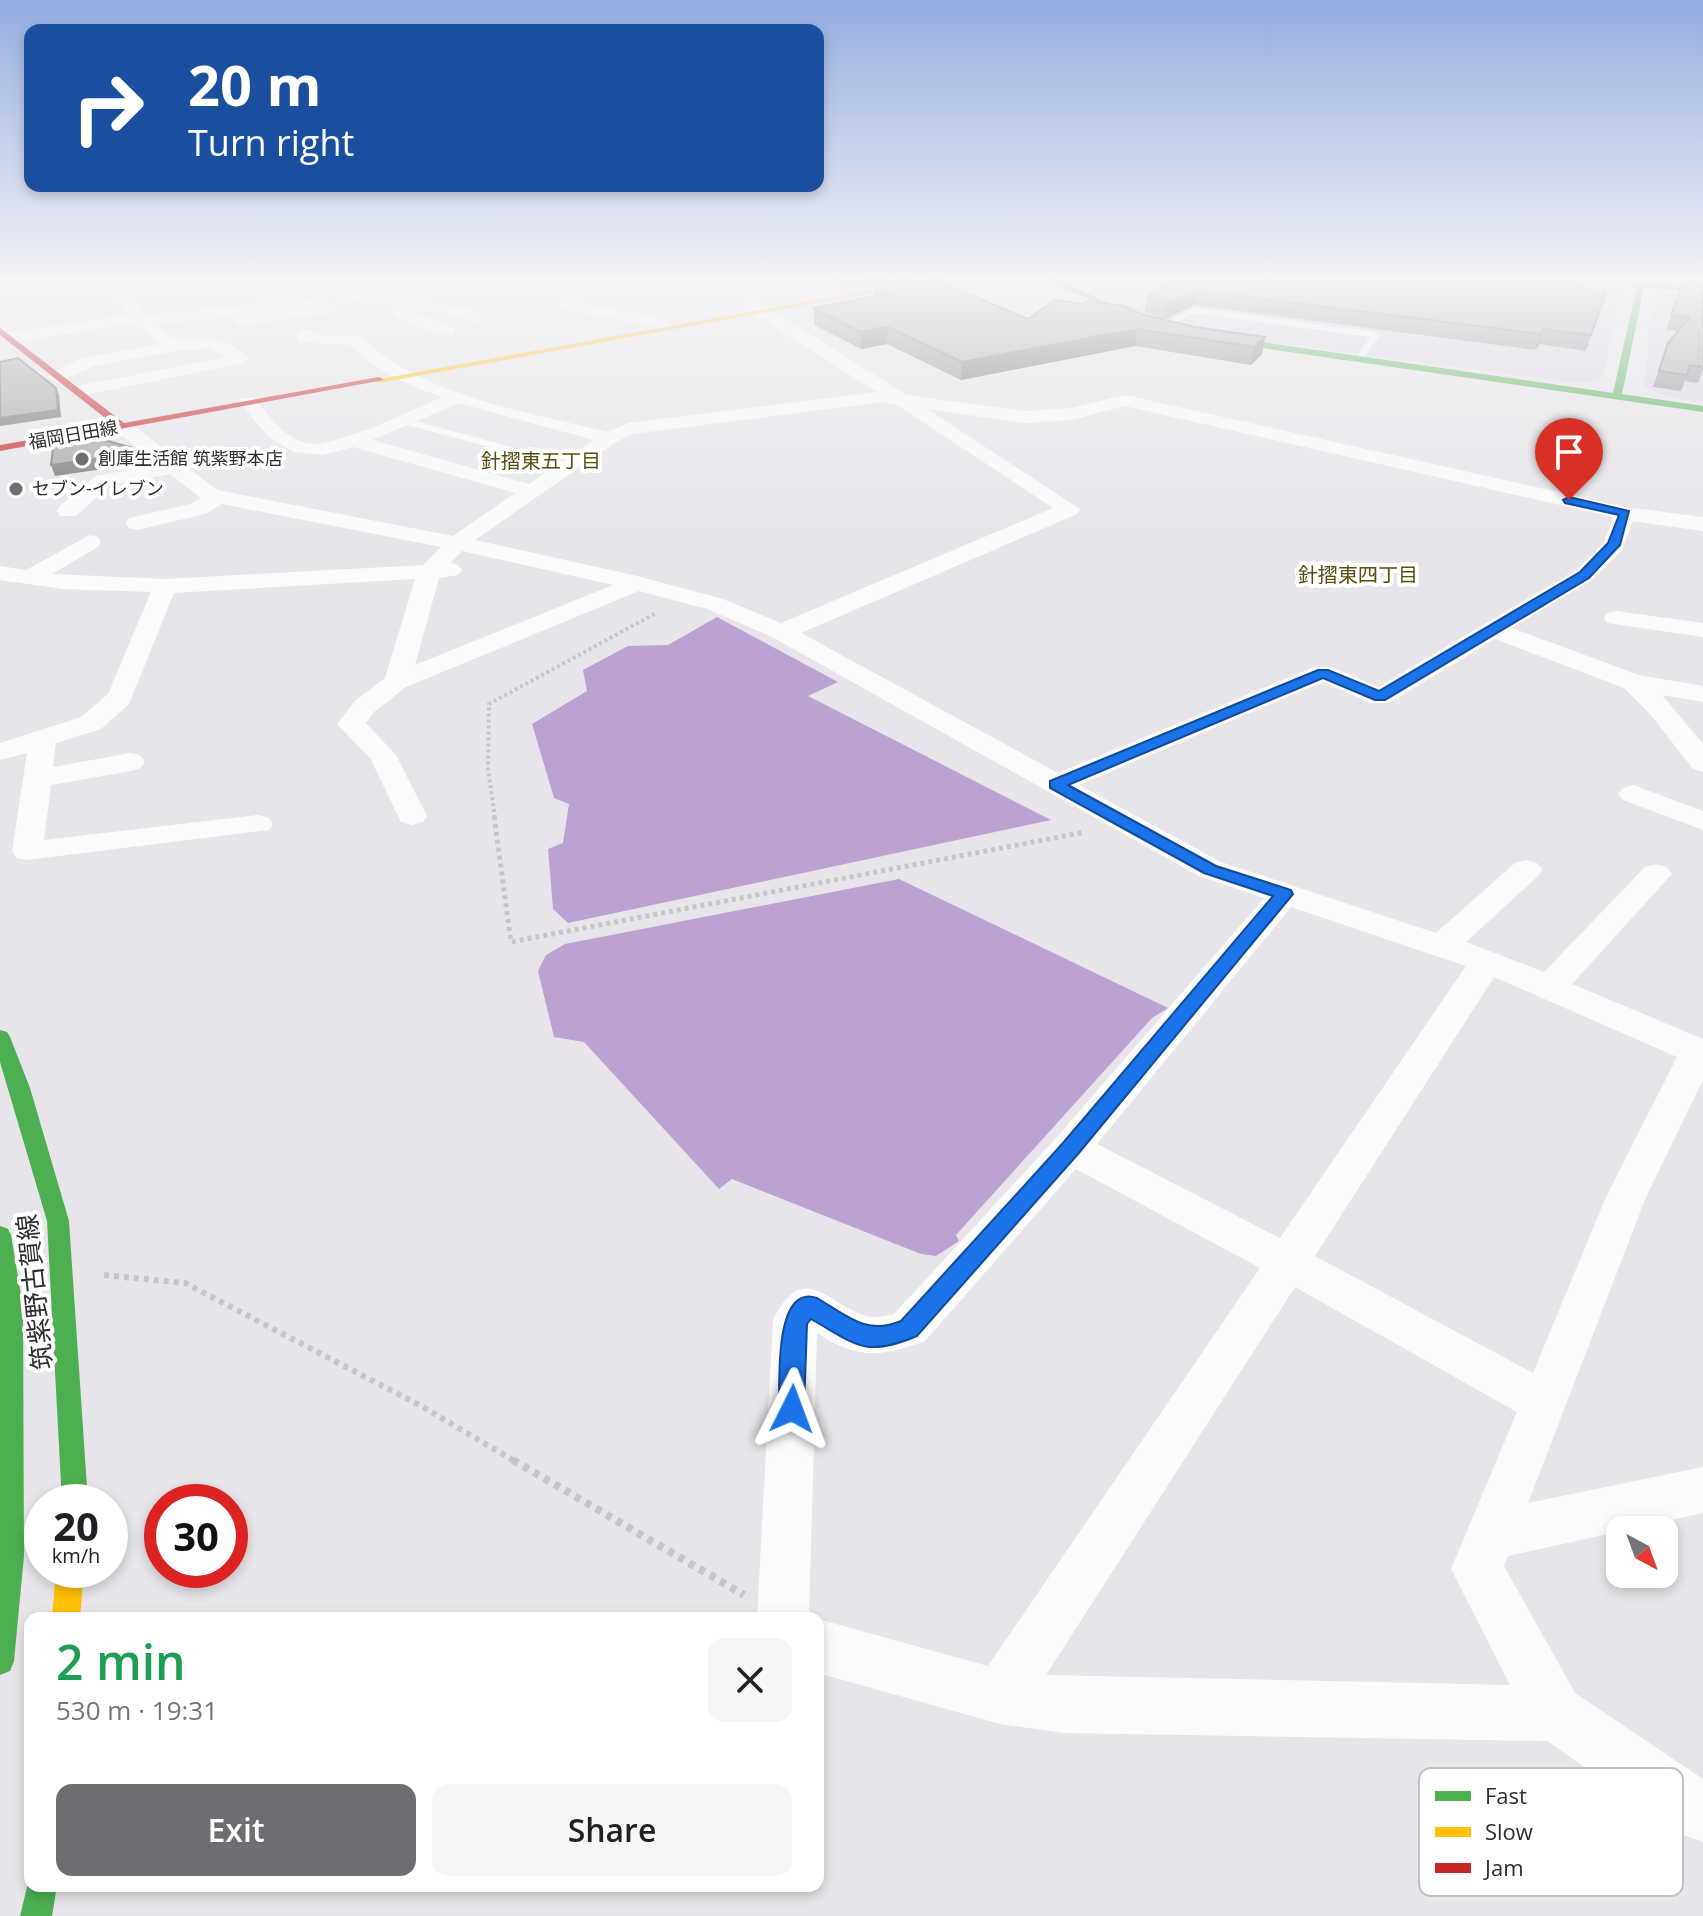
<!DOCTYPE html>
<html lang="en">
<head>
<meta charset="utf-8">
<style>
	body { margin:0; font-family:"Open Sans","Noto Sans JP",sans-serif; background:#f6f6f6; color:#202124; height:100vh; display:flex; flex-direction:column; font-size:30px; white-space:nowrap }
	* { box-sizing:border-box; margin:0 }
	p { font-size:26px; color:#757577 }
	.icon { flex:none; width:44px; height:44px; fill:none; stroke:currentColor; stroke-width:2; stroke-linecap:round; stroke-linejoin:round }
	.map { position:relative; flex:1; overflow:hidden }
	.sheet { position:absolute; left:24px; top:1612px; width:800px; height:280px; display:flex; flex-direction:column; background:#fff; border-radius:16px; box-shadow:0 4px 12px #0003 }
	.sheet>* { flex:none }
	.top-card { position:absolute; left:24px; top:24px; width:800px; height:168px; border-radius:16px; box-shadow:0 4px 12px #0003; background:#1a4fa0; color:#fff; overflow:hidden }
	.needle { width:52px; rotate:139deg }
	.controls { position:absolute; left:1606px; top:1516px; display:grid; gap:16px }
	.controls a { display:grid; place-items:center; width:72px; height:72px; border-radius:16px; background:#fff; box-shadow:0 4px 12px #0003; font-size:40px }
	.speed { position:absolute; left:24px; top:1484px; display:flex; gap:16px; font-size:40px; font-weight:700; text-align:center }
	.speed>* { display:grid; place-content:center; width:104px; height:104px; border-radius:50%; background:#fff; box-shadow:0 4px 12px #0003; line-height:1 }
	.speed small { font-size:20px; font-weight:400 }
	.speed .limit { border:12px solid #d22; background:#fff; color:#111 }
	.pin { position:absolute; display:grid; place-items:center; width:68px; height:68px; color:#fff; margin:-82px -34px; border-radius:50% 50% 50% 0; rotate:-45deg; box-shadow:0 0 8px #0007 }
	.pin .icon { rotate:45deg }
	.me { position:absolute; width:88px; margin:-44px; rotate:3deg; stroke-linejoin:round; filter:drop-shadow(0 0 6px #0008) }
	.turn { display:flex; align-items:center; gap:28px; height:168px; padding:0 32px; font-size:36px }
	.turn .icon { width:104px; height:104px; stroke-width:2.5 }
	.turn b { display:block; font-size:56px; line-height:68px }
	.round { display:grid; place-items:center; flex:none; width:84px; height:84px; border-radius:16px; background:#f6f6f6 }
	.summary { display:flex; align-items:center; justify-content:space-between; height:136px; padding:0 32px }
	h1 { font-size:48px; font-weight:600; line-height:60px; color:#1e9e55 }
	.button { display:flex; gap:16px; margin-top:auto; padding:16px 32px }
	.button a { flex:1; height:92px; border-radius:16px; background:#6f6d71; color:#fff; font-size:32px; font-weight:600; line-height:92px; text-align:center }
	.button a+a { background:#f6f6f6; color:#202124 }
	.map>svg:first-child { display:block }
</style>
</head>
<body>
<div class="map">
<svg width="1703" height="1916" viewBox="0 0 1703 1916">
	<rect width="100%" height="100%" fill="#e7e5e9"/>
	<path fill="#dcd7e1" d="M 1066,278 L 1555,278 L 1620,288 L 1622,290 L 1617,320 L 1649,324 L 1659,294 L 1703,294 L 1703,402 L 1664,396 L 1644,386 L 1650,327 L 1615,323 L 1602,378 L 1595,382 L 1574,383 L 1197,332 L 1159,322 Z"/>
	<g fill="#baa2d3">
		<path d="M 717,617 L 838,682 L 808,696 L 1051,820 L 568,923 L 553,909 L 548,849 L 563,843 L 569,804 L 554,798 L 532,724 L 587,691 L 583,670 L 628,646 L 668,645 Z"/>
		<path d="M 899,879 L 1168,1008 L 1152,1018 L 956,1235 L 959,1241 L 936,1256 L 921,1254 L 732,1179 L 719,1189 L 584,1042 L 554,1037 L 538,971 L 546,955 L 565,944 Z"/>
	</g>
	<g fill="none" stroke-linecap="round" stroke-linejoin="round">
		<path stroke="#c7c6c7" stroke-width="4" stroke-dasharray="3 3" stroke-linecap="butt" d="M 495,818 L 488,769 L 489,704 L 656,613"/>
		<path stroke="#c7c6c7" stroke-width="5" stroke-dasharray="4 4" stroke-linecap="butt" d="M 494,816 L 511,942 L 1085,832"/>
		<path stroke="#c7c6c7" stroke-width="6" stroke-dasharray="5 5" stroke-linecap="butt" d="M 104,1275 L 185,1283 L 423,1407 L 516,1462"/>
		<path stroke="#c7c6c7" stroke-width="8" stroke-dasharray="6 6" stroke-linecap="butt" d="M 513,1460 L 744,1595"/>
		<g fill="#fbfbfc" fill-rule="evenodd">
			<path d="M 204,282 L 207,286 L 129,291 L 125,289 Z"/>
			<path d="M 1195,308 L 1376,332 L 1380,335 L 1359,364 L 1354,361 L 1370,337 L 1196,313 L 1161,329 L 1154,327 Z"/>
			<path d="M 400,417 L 575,464 L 576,466 L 571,469 L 396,422 L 395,420 Z"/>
		</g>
		<g fill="#fbfbfc" fill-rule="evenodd">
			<path d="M 127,278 L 141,278 L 132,299 L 144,315 L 237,307 L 290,296 L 334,305 L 336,308 L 328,313 L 241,325 L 235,323 L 232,317 L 155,324 L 178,341 C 205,337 229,337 249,359 L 240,364 L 79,396 L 70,391 L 73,387 L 227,357 L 210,348 L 175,351 L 94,366 L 58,382 L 52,381 L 49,377 L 52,373 L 83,358 L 161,344 L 134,323 L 9,343 L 1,338 L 9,333 L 127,315 L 116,299 ZM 290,306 L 299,307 L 250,314 Z"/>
			<path d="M 245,278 L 278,278 L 400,298 L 376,278 C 403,277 404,293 424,302 C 444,310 467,301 484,318 L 476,323 C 458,318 434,306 415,313 L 454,328 L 454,334 C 435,338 413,324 396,316 L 394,313 L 401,308 L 252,282 Z"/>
			<path d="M 573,278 L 589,278 L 576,287 L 569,283 Z"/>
			<path d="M 563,300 L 657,317 L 674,327 L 666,332 L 652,326 L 558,308 L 555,305 Z"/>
			<path d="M 751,301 L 801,328 L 906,395 L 1025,411 L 1071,408 L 1125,395 L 1625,507 L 1703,517 L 1703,531 L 1633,521 L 1622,550 L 1592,580 L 1512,628 L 1639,675 L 1703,686 L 1703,702 L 1662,695 L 1703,744 L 1703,772 L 1693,769 L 1650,714 L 1624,688 L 1495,639 L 1389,703 L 1371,703 L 1323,682 L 1079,785 L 1221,862 L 1436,933 L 1515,863 L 1526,860 L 1537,863 L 1542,870 L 1537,877 L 1466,942 L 1544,972 L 1645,867 L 1656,864 L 1667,867 L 1672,874 L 1572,984 L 1703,1039 L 1703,1080 L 1646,1197 L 1528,1503 L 1703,1467 L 1703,1513 L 1508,1556 L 1504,1566 L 1575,1693 L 1703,1779 L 1703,1842 L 1682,1834 L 1547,1741 L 1065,1733 L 1000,1724 L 818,1673 L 818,1619 L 988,1666 L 1260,1268 L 1076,1169 L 925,1341 C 880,1357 859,1360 817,1333 L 809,1618 L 757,1618 L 773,1320 C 802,1261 824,1300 863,1315 C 872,1319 884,1316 894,1314 L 1057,1137 L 1264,898 L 1199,876 L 772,637 L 707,609 L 639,591 L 406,687 L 374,712 L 366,723 L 396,755 L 427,816 L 423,822 L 412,825 L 401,822 L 370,758 L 337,724 L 356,700 L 385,678 L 415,579 L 174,593 L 129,704 L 101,729 L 56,743 L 53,767 L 131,753 L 141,756 L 145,762 L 141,768 L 131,771 L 51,785 L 44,840 L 258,815 L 269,818 L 273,824 L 269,830 L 27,860 L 16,858 L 12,851 L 27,753 L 0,760 L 0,743 L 81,717 L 108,694 L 151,592 L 63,589 L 0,580 L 0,566 L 26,570 L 90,535 L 98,537 L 101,542 L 98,547 L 52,574 L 165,579 L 423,565 L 441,547 L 222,504 L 205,514 L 137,530 L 129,528 L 126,523 L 129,518 L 190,504 L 201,498 L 170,474 L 110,485 L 76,516 L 60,516 L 57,511 L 60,506 L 96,476 L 158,464 L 115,430 L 113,426 L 115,422 L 129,422 L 217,490 L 453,536 L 515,493 L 353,447 L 323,455 L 294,452 L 269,437 L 242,406 L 239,402 L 242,398 L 254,398 C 268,414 284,438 306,443 C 332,450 414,409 442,397 C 408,385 376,371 351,345 L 299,342 L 297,339 L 300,330 L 312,330 L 314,335 L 362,337 C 421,396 529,412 607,432 L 629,423 L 877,392 L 746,309 L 743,306 ZM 882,402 L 896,404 L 1053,508 L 781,623 L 723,599 L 637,576 L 475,540 L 616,442 L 633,434 ZM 459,403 L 594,440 L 529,484 L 372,440 ZM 1125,406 L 1613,517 L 1604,543 L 1576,570 L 1378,687 L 1332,667 L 1314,667 L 1058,773 L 801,633 L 1077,514 L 1080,509 L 927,409 L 1025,423 L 1071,420 ZM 462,551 L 613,585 L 415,665 L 439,578 L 458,575 L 462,570 L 458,565 L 450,563 ZM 1291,907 L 1466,966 L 1280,1238 L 1097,1144 ZM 1494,977 L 1677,1057 L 1606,1197 L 1533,1373 L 1315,1256 ZM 1295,1287 L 1517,1412 L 1451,1569 L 1510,1685 L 1046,1675 Z"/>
			<path d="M 1616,611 L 1703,623 L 1703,637 L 1607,623 L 1604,618 L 1607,613 Z"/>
			<path d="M 1633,785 L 1703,811 L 1703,830 L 1623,800 L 1618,794 L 1623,788 Z"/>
		</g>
		<g fill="#4caf50" fill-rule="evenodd">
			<path d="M 1044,278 L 1054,278 L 1150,322 L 1193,332 L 1613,393 L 1637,286 L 1585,278 L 1703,289 L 1703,293 L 1644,287 L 1622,394 L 1703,406 L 1703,412 L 1193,338 L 1144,326 Z"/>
			<path d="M 0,1030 L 7,1032 L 10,1037 L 30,1088 L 69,1221 L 88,1502 L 62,1502 L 47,1221 L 0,1062 Z"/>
			<path d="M 0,1226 L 8,1229 L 11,1235 L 23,1307 L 24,1556 L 14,1661 L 10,1671 L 0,1675 Z"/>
			<path d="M 30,1875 L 30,1886 L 57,1886 L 52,1916 L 20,1916 Z"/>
		</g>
		<g fill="#ffc107" fill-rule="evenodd">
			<path d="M 937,278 L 953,278 L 379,383 L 374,380 Z"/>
			<path d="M 56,1570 L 84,1570 L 80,1618 L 52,1618 Z"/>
		</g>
		<path fill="#c62828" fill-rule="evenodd" d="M 0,328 L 124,423 L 379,377 L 384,380 L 0,451 L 0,445 L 114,425 L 0,335 Z"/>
	</g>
	<g fill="#8e8d90">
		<path d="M 827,278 L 896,278 L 846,288 L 827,279 Z"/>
		<path d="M 1172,278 L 1582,289 L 1606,292 L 1586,351 L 1539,344 L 1536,350 L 1195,305 L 1165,319 L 1145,312 L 1147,297 Z"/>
		<path d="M 1684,278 L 1703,278 L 1703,284 L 1683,280 Z"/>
		<path d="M 1683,283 L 1703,284 L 1703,369 L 1698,383 L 1685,381 L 1681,391 L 1653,387 L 1668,343 L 1678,331 L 1666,330 Z"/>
		<path d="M 874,285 L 1028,319 L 1141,314 L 1195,327 L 1265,337 L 1262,354 L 1251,365 L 1135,346 L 961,380 L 887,344 L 861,349 L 814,325 L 814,308 L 874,297 Z"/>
	</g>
	<g fill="#747375">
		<path d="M 877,278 L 896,278 L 896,279 L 846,288 L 846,283 Z"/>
		<path d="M 1198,291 L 1195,305 L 1165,319 L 1167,304 Z"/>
		<path d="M 888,327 L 887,344 L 861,349 L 861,332 Z"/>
		<path d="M 1137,329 L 1135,346 L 961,380 L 962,362 Z"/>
		<path d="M 1544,329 L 1539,344 L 1536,350 L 1541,334 Z"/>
		<path d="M 1265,337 L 1262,354 L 1251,365 L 1254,347 Z"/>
		<path d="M 56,388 L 59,395 L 61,417 L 0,426 L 0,418 Z"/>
		<path d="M 147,452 L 151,462 L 55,476 L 51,465 Z"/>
	</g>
	<g fill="#a5a4a7" stroke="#747375" stroke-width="2">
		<path d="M 833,278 L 877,278 L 846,283 Z"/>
		<path d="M 913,278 L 931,278 L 1028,319 L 1055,300 L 1083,304 L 1088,301 L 1124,306 L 1141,314 L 1195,327 L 1265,337 L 1254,347 L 1137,329 L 962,362 L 888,327 L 861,332 L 814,308 L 893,293 L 874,285 Z"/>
		<path d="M 1172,278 L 1585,278 L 1582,289 L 1606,292 L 1591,335 L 1544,329 L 1541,334 L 1198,291 L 1167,304 L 1147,297 Z"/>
		<path d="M 1683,283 L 1703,284 L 1703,367 L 1690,365 L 1687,375 L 1659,371 L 1668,343 L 1690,317 L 1671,315 Z"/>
		<path d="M 18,358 L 56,388 L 58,410 L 0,418 L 0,362 Z"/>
		<path d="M 86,435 L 147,452 L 51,465 L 54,439 Z"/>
	</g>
	<linearGradient id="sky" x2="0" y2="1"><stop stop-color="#95ade0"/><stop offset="0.51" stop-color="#f4f3f5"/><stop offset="1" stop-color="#f4f3f5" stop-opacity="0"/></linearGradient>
	<rect width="1703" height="546" fill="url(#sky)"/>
	<path fill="#1a73e8" stroke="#114b97" stroke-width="2" d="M 1569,497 L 1629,511 L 1620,545 L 1589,578 L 1385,700 L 1375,700 L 1323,678 L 1068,785 L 1216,866 L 1291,890 L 1293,894 L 1078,1154 L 917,1336 C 865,1358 857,1345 811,1319 L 807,1324 L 804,1409 L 800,1417 L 792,1421 L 783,1417 L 779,1409 C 780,1385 773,1283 817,1298 C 846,1315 866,1336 901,1321 L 1063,1143 L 1273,896 L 1204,873 L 1050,788 L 1050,781 L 1318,670 L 1328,670 L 1379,691 L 1580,572 L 1608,543 L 1619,515 L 1565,503 L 1563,500 Z"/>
	<g fill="#6f6d71" stroke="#fff" stroke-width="3">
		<circle cx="82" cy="459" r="8"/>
		<circle cx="16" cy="489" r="8"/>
	</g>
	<g text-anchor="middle" stroke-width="8" stroke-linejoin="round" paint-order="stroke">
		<g font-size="18" fill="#2e2d30" stroke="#fff">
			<text transform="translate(73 435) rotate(-10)" y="6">福岡日田線</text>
		</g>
		<g font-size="18" fill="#2e2d30" stroke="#fff" text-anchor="start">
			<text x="98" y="465">創庫生活館 筑紫野本店</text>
			<text x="32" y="495">セブン-イレブン</text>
		</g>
		<g font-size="20" fill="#5b4d0e" stroke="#fff">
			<text x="541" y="468">針摺東五丁目</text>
			<text x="1358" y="582">針摺東四丁目</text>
		</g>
		<g font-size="26" fill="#2e2d30" stroke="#fff">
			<text transform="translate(35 1292) rotate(-96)" y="9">筑紫野古賀線</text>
		</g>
	</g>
	<rect x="1419" y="1768" width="264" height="128" rx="12" fill="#fff" stroke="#c0c0c1" stroke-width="2"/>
	<rect x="1435" y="1791" width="36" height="10" fill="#4caf50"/>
	<rect x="1435" y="1827" width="36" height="10" fill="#ffc107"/>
	<rect x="1435" y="1863" width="36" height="10" fill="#c62828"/>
	<g font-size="22" fill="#2e2d30">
		<text x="1485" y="1804">Fast</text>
		<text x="1485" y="1840">Slow</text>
		<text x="1485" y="1876">Jam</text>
	</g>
</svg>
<div class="controls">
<a><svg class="needle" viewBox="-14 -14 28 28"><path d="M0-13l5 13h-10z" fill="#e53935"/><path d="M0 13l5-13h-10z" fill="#757577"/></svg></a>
</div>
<div class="speed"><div>20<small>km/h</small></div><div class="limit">30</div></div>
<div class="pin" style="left:1569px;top:500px;background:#d93025"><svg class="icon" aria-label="arrive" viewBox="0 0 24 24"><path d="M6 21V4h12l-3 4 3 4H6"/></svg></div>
<svg class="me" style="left:792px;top:1409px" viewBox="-20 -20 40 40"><path d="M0-17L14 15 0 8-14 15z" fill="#1a73e8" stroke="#fff" stroke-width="4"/></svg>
<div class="top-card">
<div class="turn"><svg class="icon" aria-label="right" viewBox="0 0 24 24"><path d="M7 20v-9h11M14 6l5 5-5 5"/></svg><div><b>20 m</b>Turn right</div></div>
</div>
<section class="sheet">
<div class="summary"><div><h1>2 min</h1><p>530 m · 19:31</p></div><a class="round"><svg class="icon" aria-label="close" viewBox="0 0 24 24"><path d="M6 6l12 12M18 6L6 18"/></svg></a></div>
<div class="button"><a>Exit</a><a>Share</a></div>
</section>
</div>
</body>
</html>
